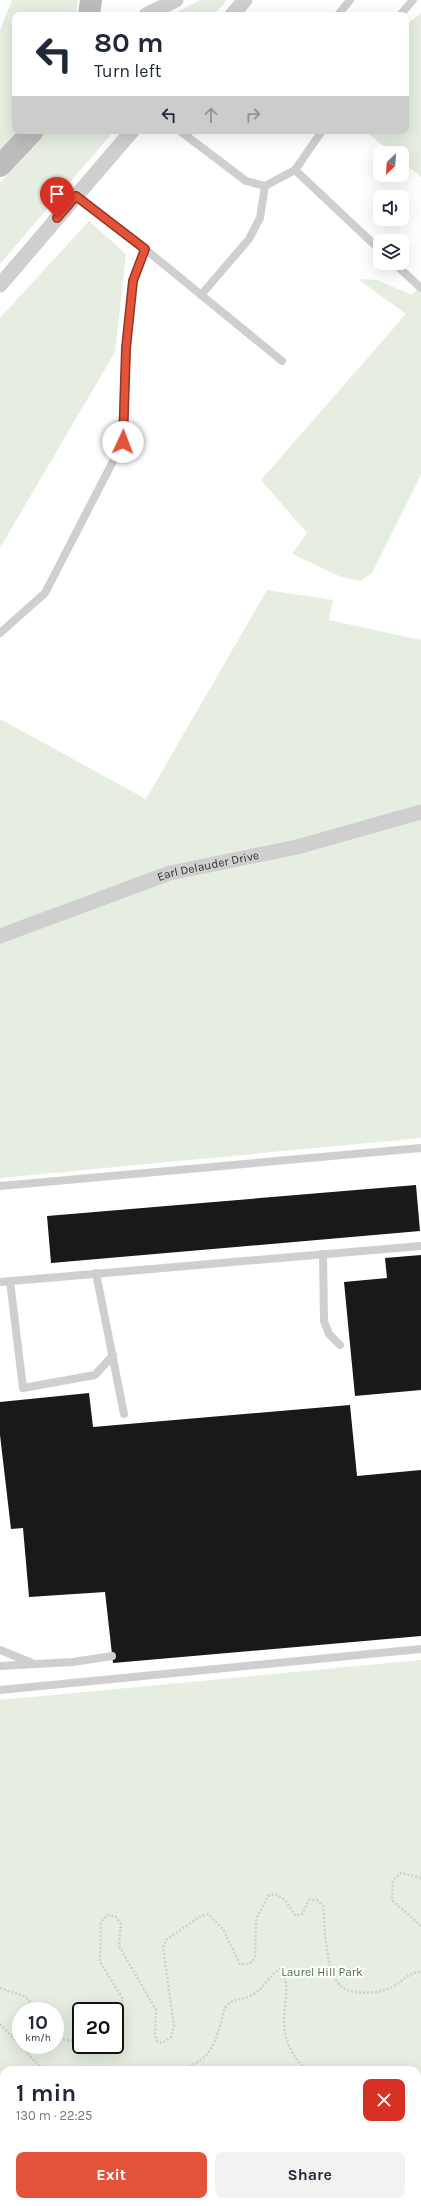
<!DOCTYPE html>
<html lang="en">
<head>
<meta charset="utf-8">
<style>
	body { margin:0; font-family:Karla,sans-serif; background:#f2f2f3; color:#1f2937; height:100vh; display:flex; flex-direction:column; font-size:15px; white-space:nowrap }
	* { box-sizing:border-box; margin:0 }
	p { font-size:13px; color:#747a83 }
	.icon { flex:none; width:22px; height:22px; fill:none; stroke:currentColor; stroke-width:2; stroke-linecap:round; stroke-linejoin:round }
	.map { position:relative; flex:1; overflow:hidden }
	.panel { position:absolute; left:0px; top:2066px; width:421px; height:140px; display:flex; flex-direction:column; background:#fff; border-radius:12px 12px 0 0; box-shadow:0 4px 16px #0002 }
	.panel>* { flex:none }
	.hud { position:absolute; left:12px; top:12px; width:397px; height:122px; border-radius:8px; box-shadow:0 4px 16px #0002; background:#fff; color:#1f2937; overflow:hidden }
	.needle { width:26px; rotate:205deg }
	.buttons { position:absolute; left:373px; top:146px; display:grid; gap:8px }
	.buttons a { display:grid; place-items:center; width:36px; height:36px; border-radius:8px; background:#fff; box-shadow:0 4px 16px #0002; font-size:20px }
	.speed { position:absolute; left:12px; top:2002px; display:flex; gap:8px; font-size:20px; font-weight:700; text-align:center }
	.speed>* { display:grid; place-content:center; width:52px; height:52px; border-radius:50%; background:#fff; box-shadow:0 4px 16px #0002; line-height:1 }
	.speed small { font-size:10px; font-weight:400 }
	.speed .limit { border:2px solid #111; border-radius:6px; background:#fff; color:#111 }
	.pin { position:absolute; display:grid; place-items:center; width:34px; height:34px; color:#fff; margin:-41px -17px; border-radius:50% 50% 50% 0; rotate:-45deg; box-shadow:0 0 4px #0007 }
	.pin .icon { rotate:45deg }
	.me { position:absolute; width:44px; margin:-22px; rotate:2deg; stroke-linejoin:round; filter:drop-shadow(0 0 3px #0008) }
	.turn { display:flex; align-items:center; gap:14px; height:84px; padding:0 16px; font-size:18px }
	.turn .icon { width:52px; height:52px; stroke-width:2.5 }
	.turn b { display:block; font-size:28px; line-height:34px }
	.lanes { display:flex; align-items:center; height:38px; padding:0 16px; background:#0003; justify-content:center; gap:20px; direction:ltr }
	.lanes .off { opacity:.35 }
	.round { display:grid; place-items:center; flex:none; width:42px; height:42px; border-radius:8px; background:#f2f2f3 }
	.headline { display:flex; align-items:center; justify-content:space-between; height:68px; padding:0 16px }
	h1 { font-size:24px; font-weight:700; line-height:30px }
	.cta { display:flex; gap:8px; margin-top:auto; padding:8px 16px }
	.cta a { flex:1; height:46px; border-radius:8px; background:#e45339; color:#fff; font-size:16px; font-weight:700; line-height:46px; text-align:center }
	.cta a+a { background:#f2f2f3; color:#1f2937 }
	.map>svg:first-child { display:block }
</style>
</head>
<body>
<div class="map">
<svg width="421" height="2206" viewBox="0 0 421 2206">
	<rect width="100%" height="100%" fill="#fff"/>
	<g fill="#e5eee1" fill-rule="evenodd">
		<path d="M 12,0 L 78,0 L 76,15 L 15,15 L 15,131 L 19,131 L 0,152 L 0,30 Z"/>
		<path d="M 200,0 L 227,0 L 214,15 L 171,15 Z"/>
		<path d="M 421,13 L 421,177 L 402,161 L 402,153 L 392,153 L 365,131 L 406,131 L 406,25 Z"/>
		<path d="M 44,131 L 114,131 L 0,264 L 0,183 Z"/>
		<path d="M 89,221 L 126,254 L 115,352 L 0,548 L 0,318 Z"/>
		<path d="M 358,279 L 377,280 L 412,295 L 421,285 L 421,475 L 372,573 L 360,581 L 341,577 L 292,554 L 307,533 L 261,480 L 406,314 Z"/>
		<path d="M 267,590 L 333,600 L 329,620 L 421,640 L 421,1138 L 0,1178 L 0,719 L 146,799 Z"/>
		<path d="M 421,1660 L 421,2206 L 0,2206 L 0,1700 ZM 21,2011 L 55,2011 L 55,2045 L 21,2045 ZM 81,2011 L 115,2011 L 115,2045 L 81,2045 ZM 4,2070 L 417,2070 L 417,2202 L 4,2202 Z"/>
	</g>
	<g fill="#191919">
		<path d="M 416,1185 L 420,1231 L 51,1263 L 47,1216 Z"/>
		<path d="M 421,1255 L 421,1390 L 355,1396 L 344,1282 L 387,1278 L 385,1258 Z"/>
		<path d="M 89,1393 L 93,1427 L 350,1405 L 357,1476 L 421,1470 L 421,1636 L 113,1663 L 105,1592 L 29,1597 L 23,1528 L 11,1529 L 0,1435 L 0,1402 Z"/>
	</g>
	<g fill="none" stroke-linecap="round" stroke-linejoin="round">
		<g stroke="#cfcfcf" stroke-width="2.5" stroke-dasharray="2 2" stroke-linecap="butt">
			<path d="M 421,1878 L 401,1873 L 393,1880 L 392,1900 L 421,1926"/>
			<path d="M 0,1988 L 26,1997 L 39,2011"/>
			<path d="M 0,2024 L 43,2070"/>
			<path d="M 115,2025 L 123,1999 L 100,1962 L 101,1922 L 108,1915 L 116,1917 L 121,1924 L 119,1946 L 156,2010 L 155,2035 L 157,2041 L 162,2043 L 171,2037 L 174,2026 L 163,1947 L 166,1940 L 201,1916 L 208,1914 L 223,1929 L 240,1964 L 249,1964 L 255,1958 L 256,1919 L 268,1896 L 275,1894 L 285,1900 L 296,1916 L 302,1914 L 309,1900 L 317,1900 L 323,1906 C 325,1926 325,1972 340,1985 C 345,1990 350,1991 357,1992 C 368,1994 382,1992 392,1987 C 403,1982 409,1971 421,1972"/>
			<path d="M 55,2031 L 61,2039 L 81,2042"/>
			<path d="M 182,2070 C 207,2059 212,2052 220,2026 C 222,2020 223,2013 225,2008 C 231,1998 244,2000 252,1995 C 265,1988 269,1975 281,1968 C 290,1985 285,1999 284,2017 C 283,2038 291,2055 306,2070"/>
			<path d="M 417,2076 L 421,2076"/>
			<path d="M 0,2135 L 4,2140"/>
			<path d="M 64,2202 L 70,2206"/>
			<path d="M 122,2206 L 127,2202"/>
			<path d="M 244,2206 L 244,2202"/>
		</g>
		<g stroke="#cfcfcf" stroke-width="8">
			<path d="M 338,15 L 350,0"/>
			<path d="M 400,15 L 413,0"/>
			<path d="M 180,131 L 246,181 L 265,186 L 295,170 L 322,131"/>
			<path d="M 295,170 L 380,250"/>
			<path d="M 76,196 L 145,249 L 282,361"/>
			<path d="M 394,263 L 421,288"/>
			<path d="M 201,295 L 249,239 L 260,218 L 265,186"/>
			<path d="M 0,633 L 45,593 L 123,442 L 127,348 L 133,281 L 145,249"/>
			<path d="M 0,1186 L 421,1148"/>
			<path d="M 323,1254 L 324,1321 L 329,1334 L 340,1345"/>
			<path d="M 96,1273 L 124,1414"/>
			<path d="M 10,1281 L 23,1388 L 95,1375 L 113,1355"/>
			<path d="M 0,1282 L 421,1246"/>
			<path d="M 0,1650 L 32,1663"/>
			<path d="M 0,1666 L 73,1662 L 112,1656"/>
			<path d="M 0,1690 L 421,1649"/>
		</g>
		<g stroke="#cfcfcf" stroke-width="15">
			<path d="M 146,15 L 176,0"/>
			<path d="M 232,15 L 245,0"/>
			<path d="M 0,285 L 132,131"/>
			<path id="s1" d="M 0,936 L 170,873 L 297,847 L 421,812"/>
		</g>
		<g stroke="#bcbcbc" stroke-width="22">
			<path d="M 89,15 L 91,0"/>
			<path d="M 0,166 L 33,131"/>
		</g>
	</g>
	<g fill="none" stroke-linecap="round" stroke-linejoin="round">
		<defs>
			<path id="route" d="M 57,218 L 76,196 L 145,249 L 133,281 L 126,348 L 123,442"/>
		</defs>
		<use href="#route" stroke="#943625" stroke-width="10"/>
		<use href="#route" stroke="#e45339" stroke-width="7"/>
	</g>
	<g text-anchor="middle" stroke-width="4" stroke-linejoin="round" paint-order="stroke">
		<g font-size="12" fill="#323232" stroke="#fff">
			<text dy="4" stroke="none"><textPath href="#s1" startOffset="220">Earl Delauder Drive</textPath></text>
		</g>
		<g font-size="12" fill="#4a6e3f" stroke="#fff">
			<text x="322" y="1976">Laurel Hill Park</text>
		</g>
	</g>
</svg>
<div class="buttons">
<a><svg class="needle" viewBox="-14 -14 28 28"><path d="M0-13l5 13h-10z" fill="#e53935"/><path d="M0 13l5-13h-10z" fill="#747a83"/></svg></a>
<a><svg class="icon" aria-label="sound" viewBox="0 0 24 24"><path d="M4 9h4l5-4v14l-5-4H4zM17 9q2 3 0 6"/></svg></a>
<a><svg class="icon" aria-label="layers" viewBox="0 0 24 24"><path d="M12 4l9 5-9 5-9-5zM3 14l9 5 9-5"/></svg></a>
</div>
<div class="speed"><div>10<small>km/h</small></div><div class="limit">20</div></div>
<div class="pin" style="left:57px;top:218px;background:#d93025"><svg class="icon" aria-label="arrive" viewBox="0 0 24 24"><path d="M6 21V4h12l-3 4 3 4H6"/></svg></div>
<svg class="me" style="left:123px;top:442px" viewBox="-20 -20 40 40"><circle r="19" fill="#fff"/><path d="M0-13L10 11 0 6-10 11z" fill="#e45339"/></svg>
<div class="hud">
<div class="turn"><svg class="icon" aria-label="left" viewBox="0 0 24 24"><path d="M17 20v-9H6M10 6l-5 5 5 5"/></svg><div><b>80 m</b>Turn left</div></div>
<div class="lanes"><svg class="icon" aria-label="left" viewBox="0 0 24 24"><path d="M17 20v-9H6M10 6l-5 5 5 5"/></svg><svg class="icon off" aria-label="ahead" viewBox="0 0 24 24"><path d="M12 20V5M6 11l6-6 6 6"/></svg><svg class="icon off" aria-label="right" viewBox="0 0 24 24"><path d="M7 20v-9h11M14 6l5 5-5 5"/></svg></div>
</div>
<section class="panel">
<div class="headline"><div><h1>1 min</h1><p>130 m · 22:25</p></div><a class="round" style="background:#d93025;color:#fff"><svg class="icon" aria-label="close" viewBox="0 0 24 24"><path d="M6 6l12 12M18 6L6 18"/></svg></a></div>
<div class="cta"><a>Exit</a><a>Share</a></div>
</section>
</div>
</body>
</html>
